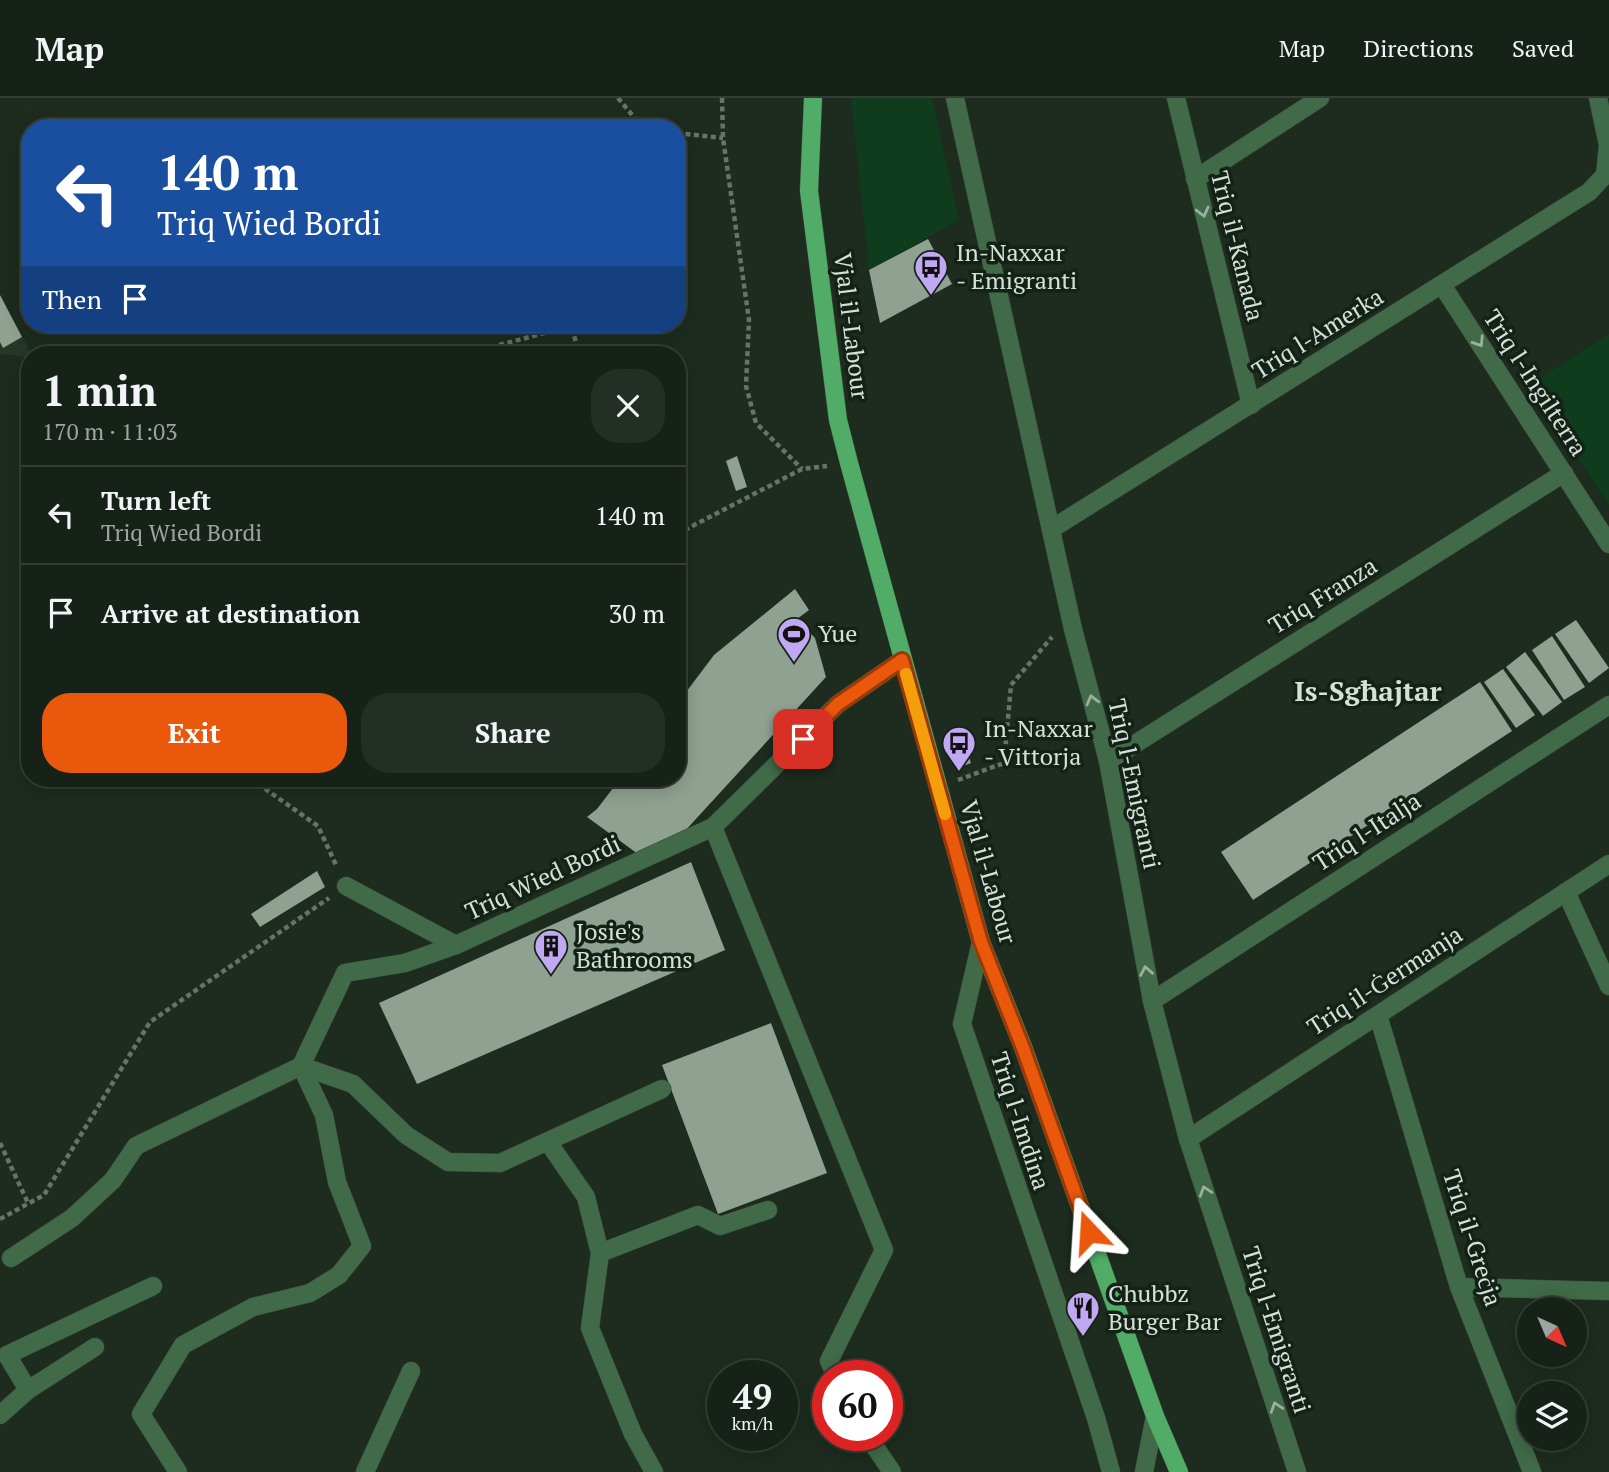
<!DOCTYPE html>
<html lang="en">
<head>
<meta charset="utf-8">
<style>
	body { margin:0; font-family:"PT Serif",serif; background:#232e24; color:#f1f3f6; height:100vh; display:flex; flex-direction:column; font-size:26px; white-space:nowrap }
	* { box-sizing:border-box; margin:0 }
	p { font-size:23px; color:#9ea3a1 }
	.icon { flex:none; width:38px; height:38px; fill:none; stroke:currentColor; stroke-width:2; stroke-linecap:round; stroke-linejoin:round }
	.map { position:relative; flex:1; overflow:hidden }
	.side { position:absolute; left:21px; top:248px; width:665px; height:441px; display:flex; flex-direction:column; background:#162117; border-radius:28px; box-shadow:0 4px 18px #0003,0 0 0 2px #353e36 }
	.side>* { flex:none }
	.top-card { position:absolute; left:21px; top:21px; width:665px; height:214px; border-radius:28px; box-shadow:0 4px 18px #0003,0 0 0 2px #353e36; background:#1a4fa0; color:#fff; overflow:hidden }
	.needle { width:46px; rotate:136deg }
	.fabs { position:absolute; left:1517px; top:1199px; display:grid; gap:14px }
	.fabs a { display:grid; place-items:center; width:70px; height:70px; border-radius:50%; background:#162117; box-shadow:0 4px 18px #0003,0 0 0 2px #353e36; font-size:35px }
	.speed { position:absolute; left:707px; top:1262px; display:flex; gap:14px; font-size:35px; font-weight:700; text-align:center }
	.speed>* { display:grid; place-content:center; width:91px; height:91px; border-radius:50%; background:#162117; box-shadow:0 4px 18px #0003,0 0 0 2px #353e36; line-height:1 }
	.speed small { font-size:18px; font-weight:400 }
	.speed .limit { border:10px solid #d22; background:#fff; color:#111 }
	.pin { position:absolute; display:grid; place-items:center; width:60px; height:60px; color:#fff; margin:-30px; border-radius:14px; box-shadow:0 4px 10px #0006 }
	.me { position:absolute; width:77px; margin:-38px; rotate:340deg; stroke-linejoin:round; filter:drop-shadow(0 0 5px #0008) }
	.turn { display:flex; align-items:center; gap:24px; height:147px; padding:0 21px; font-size:32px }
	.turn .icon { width:91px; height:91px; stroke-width:2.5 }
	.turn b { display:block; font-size:49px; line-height:60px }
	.then { display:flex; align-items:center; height:66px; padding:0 21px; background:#0003; gap:14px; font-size:26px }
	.round { display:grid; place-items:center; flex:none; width:74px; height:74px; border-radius:28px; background:#232e24 }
	.overview { display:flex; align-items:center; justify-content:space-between; height:119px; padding:0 21px }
	h1 { font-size:42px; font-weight:800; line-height:52px }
	.cta { display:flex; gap:14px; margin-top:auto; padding:14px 21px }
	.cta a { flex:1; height:80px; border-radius:28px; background:#ea580c; color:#fff; font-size:28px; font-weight:800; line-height:80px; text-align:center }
	.cta a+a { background:#232e24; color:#f1f3f6 }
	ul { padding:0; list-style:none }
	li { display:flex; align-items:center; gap:21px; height:98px; padding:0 21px; border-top:2px solid #353e36 }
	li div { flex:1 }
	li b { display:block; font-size:26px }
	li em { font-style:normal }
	header { display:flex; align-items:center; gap:42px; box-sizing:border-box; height:98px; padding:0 35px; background:#162117; border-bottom:2px solid #353e36 }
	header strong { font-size:33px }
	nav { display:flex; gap:38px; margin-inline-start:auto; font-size:24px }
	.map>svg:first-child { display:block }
</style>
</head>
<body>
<header>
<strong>Map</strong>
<nav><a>Map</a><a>Directions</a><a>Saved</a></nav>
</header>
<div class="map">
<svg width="1609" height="1374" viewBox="0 0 1609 1374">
	<rect width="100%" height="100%" fill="#1d2c1f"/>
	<path fill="#253828" d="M 0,198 L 32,257 L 30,259 L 0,256 Z"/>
	<g fill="#0e3c1c">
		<path d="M 851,0 L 932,0 L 959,122 L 869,172 Z"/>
		<path d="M 1609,236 L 1609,407 L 1529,287 Z"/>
	</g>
	<g fill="#8fa191">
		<path d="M 928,141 L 952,186 L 880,225 L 869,172 Z"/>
		<path d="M 0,197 L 22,239 L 3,250 L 0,244 Z"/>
		<path d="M 737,358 L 747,389 L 736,393 L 726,363 Z"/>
		<path d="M 795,491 L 809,512 L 797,521 L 815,540 L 826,579 L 684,734 L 638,756 L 587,719 L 597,711 L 620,681 L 677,681 L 677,606 L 714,557 Z"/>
		<path d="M 1576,522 L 1609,570 L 1589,585 L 1555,536 Z"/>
		<path d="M 1552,538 L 1585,589 L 1564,602 L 1532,552 Z"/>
		<path d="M 1525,554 L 1562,604 L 1543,618 L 1506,569 Z"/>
		<path d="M 1503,571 L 1535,617 L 1516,630 L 1484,584 Z"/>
		<path d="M 1480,584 L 1512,633 L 1253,802 L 1221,754 Z"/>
		<path d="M 965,648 L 971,665 L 963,668 L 957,651 Z"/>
		<path d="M 691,764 L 725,852 L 417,986 L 379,905 Z"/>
		<path d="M 317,773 L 325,789 L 260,829 L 251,816 Z"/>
		<path d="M 771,925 L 827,1075 L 718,1116 L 662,967 Z"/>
	</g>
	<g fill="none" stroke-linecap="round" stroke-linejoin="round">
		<defs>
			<g id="minor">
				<path d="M 955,0 L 1073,531 L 1108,663 L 1152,903 L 1188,1041 L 1297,1374"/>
				<path d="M 1176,0 L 1251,307"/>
				<path d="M 1195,81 L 1320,0"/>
				<path d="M 1442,187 L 1609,446"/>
				<path d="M 1053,430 L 1589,94 L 1605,77 L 1608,47 L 1598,0"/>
				<path d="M 1108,663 L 1564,375"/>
				<path d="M 713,729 L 884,1152 L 829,1263 L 836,1278"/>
				<path d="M 346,788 L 456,847 L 713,729 L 838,606 L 902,562"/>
				<path d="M 1566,794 L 1609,888"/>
				<path d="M 981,844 L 962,926 L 1096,1320 L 1111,1374"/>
				<path d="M 1152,903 L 1609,607"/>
				<path d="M 1378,917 L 1459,1189 L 1532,1374"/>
				<path d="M 301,968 L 353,986 L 406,1037 L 448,1064 L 500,1065 L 662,991"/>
				<path d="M 1188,1041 L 1609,766"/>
				<path d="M 548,1044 L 586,1099 L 600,1155 L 590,1230 L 633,1336 L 654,1374"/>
				<path d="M 600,1155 L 698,1117 L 720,1128 L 768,1112"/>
				<path d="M 11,1160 L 72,1120 L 113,1082 L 136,1048 L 301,968 L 345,875 L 405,865 L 456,847"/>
				<path d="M 1459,1189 L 1609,1193"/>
				<path d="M 28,1292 L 7,1257 L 153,1188"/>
				<path d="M 0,1317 L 28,1292 L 95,1249"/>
				<path d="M 867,1337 L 892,1374"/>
				<path d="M 178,1374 L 141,1316 L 183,1247 L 253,1209 L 310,1195 L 339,1177 L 362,1148 L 337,1084 L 324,1017 L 301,968"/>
				<path d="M 365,1374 L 411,1273"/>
				<path d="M 1144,1374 L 1155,1318"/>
			</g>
			<path id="major" d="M 813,0 L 809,93 L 838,322 L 849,365 L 981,844 L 1023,949 L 1155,1318 L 1179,1374"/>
		</defs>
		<use href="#minor" stroke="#3b493d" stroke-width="19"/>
		<use href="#major" stroke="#3b493d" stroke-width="19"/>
		<g stroke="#667368" stroke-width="4.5" stroke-dasharray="5 3.5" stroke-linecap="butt">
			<path d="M 618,0 L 643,30"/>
			<path d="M 722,0 L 723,40 L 749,222 L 746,288 L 756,325 L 802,371"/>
			<path d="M 677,35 L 723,40"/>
			<path d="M 476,257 L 488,250 L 571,228 L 580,257"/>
			<path d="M 677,436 L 802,371 L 827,368"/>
			<path d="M 251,681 L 318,728 L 336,767"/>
			<path d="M 958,682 L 1004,665 L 1011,587 L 1052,539"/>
			<path d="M 0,1045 L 28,1105"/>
			<path d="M 0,1121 L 44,1097 L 150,924 L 329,800"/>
		</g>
		<use href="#minor" stroke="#406a48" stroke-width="18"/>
		<use href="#major" stroke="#50ac66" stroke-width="18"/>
	</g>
	<defs><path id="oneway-chevron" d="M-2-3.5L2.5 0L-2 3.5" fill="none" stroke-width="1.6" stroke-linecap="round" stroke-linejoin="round" transform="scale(1.75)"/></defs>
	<g stroke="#9ab19e">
		<use href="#oneway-chevron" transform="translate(1203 114) rotate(76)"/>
		<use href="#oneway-chevron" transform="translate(1479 244) rotate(57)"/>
		<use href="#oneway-chevron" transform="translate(1092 602) rotate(-105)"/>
		<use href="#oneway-chevron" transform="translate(1146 873) rotate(-100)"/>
		<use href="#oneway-chevron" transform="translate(1205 1093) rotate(-108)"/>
		<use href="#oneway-chevron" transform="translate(1276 1309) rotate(-108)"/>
	</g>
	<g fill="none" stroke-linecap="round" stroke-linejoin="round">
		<defs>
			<path id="route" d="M 803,641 L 838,606 L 902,562 L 981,844 L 1023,950 L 1089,1134"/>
		</defs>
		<use href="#route" stroke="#983908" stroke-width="18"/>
		<use href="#route" stroke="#ea580c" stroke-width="12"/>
		<path stroke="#f59e0b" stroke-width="12" d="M 906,576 L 945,716"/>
	</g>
	<defs>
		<symbol id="bus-pin" viewBox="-11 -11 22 30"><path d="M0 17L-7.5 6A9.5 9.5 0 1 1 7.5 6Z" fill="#c1a8f3" stroke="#132216"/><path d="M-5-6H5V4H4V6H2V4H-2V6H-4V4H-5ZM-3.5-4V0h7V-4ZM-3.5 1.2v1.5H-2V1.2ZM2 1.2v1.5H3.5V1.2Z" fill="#111"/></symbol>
		<symbol id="stadium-pin" viewBox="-11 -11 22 30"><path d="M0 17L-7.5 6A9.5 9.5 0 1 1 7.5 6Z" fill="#c1a8f3" stroke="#132216"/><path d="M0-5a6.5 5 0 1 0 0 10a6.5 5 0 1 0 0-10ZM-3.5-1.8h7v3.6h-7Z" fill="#111"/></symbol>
		<symbol id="building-pin" viewBox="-11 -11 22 30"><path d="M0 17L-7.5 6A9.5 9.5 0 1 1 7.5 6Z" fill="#c1a8f3" stroke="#132216"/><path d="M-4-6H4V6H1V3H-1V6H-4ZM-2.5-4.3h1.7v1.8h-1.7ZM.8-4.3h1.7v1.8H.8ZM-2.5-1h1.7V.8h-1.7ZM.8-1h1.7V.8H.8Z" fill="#111"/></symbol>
		<symbol id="restaurant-pin" viewBox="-11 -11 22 30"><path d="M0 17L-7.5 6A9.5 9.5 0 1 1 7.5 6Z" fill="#c1a8f3" stroke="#132216"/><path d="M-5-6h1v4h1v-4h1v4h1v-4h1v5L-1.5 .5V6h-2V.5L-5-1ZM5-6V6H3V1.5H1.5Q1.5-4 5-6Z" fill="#111"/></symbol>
	</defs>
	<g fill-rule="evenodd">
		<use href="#bus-pin" x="912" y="150" width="38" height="52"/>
		<use href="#stadium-pin" x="775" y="517" width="38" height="52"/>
		<use href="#bus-pin" x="940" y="626" width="38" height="52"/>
		<use href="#building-pin" x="532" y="829" width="38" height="52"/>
		<use href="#restaurant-pin" x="1064" y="1191" width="38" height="52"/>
	</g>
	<g text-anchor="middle" stroke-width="7" stroke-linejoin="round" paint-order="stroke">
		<g font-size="24" fill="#d6e0d8" stroke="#132216">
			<text transform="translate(1237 148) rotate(76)" y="8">Triq il-Kanada</text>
			<text transform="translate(851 228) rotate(83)" y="8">Vjal il-Labour</text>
			<text transform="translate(1318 236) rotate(-32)" y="8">Triq l-Amerka</text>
			<text transform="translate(1535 285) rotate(57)" y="8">Triq l-Ingilterra</text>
			<text transform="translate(1323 498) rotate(-32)" y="8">Triq Franza</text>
			<text transform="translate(1134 686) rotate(78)" y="8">Triq l-Emigranti</text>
			<text transform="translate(1367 734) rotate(-33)" y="8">Triq l-Italja</text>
			<text transform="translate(988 774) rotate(74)" y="8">Vjal il-Labour</text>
			<text transform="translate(543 780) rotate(-25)" y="8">Triq Wied Bordi</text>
			<text transform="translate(1385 883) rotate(-33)" y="8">Triq il-Ġermanja</text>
			<text transform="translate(1020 1023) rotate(72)" y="8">Triq l-Imdina</text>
			<text transform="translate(1472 1140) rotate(72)" y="8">Triq il-Greċja</text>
			<text transform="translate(1276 1232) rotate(72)" y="8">Triq l-Emigranti</text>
		</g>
		<g font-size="24" fill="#d6e0d8" stroke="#132216" text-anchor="start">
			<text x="956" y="163">In-Naxxar<tspan x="956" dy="28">- Emigranti</tspan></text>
			<text x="818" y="544">Yue</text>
			<text x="984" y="639">In-Naxxar<tspan x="984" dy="28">- Vittorja</tspan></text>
			<text x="576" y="842">Josie's<tspan x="576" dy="28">Bathrooms</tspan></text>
			<text x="1108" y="1204">Chubbz<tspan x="1108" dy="28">Burger Bar</tspan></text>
		</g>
		<g font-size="28" font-weight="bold" fill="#d6e0d8" stroke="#132216">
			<text x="1368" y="603">Is-Sgħajtar</text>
		</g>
	</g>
</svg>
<div class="fabs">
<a><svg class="needle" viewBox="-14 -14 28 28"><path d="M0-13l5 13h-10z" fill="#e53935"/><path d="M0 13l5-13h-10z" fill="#9ea3a1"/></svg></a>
<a><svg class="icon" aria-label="layers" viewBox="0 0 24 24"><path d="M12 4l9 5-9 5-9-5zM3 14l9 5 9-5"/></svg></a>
</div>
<div class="speed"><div>49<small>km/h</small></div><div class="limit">60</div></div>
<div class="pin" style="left:803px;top:641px;background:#d93025"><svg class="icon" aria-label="arrive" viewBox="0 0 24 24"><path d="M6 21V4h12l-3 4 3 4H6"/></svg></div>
<svg class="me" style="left:1089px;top:1134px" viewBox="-20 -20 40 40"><path d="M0-17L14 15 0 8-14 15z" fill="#ea580c" stroke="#fff" stroke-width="4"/></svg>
<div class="top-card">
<div class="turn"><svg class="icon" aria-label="left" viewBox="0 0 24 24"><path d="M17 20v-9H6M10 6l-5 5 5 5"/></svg><div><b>140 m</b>Triq Wied Bordi</div></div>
<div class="then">Then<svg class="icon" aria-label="arrive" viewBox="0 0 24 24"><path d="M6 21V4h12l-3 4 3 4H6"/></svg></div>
</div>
<section class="side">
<div class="overview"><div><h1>1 min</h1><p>170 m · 11:03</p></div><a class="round"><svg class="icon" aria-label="close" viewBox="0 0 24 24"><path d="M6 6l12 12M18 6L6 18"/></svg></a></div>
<ul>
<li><svg class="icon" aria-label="left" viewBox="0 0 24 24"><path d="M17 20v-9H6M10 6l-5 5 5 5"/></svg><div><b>Turn left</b><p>Triq Wied Bordi</p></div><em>140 m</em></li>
<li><svg class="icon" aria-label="arrive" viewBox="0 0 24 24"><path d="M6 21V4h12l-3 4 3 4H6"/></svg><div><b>Arrive at destination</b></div><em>30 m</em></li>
</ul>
<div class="cta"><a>Exit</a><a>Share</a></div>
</section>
</div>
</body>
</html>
